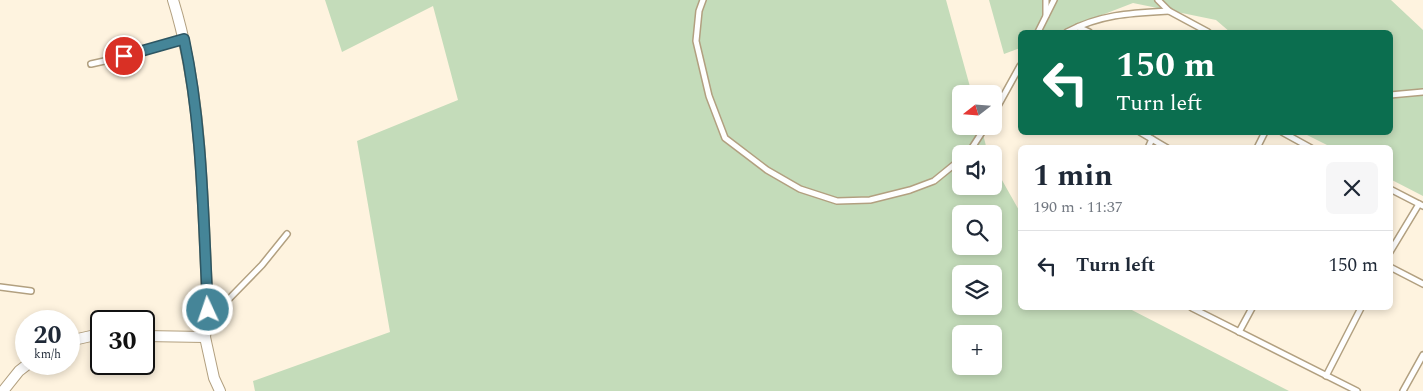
<!DOCTYPE html>
<html lang="en">
<head>
<meta charset="utf-8">
<style>
	body { margin:0; font-family:Spectral,serif; background:#f6f6f7; color:#1f2937; height:100vh; display:flex; flex-direction:column; font-size:19px; white-space:nowrap }
	* { box-sizing:border-box; margin:0 }
	p { font-size:16px; color:#747a83 }
	.icon { flex:none; width:28px; height:28px; fill:none; stroke:currentColor; stroke-width:2; stroke-linecap:round; stroke-linejoin:round }
	.map { position:relative; flex:1; overflow:hidden }
	.sheet { position:absolute; left:1018px; top:145px; width:375px; height:165px; display:flex; flex-direction:column; background:#fff; border-radius:8px; box-shadow:0 2px 8px #0003 }
	.sheet>* { flex:none }
	.guide { position:absolute; left:1018px; top:30px; width:375px; height:105px; border-radius:8px; box-shadow:0 2px 8px #0003; background:#0b6e4f; color:#fff; overflow:hidden }
	.needle { width:32px; rotate:253deg }
	.tools { position:absolute; left:952px; top:85px; display:grid; gap:10px }
	.tools a { display:grid; place-items:center; width:50px; height:50px; border-radius:8px; background:#fff; box-shadow:0 2px 8px #0003; font-size:25px }
	.speed { position:absolute; left:15px; top:310px; display:flex; gap:10px; font-size:25px; font-weight:700; text-align:center }
	.speed>* { display:grid; place-content:center; width:65px; height:65px; border-radius:50%; background:#fff; box-shadow:0 2px 8px #0003; line-height:1 }
	.speed small { font-size:12px; font-weight:400 }
	.speed .limit { border:2px solid #111; border-radius:8px; background:#fff; color:#111 }
	.pin { position:absolute; display:grid; place-items:center; width:42px; height:42px; color:#fff; margin:-21px; border:2px solid #fff; border-radius:50%; box-shadow:0 1px 5px #0007 }
	.me { position:absolute; width:55px; margin:-28px; rotate:357deg; stroke-linejoin:round; filter:drop-shadow(0 0 4px #0008) }
	.turn { display:flex; align-items:center; gap:18px; height:105px; padding:0 15px; font-size:22px }
	.turn .icon { width:65px; height:65px; stroke-width:2.5 }
	.turn b { display:block; font-size:35px; line-height:42px }
	.round { display:grid; place-items:center; flex:none; width:52px; height:52px; border-radius:8px; background:#f6f6f7 }
	.summary { display:flex; align-items:center; justify-content:space-between; height:85px; padding:0 15px }
	h1 { font-size:30px; font-weight:700; line-height:38px }
	ul { padding:0; list-style:none }
	li { display:flex; align-items:center; gap:15px; height:70px; padding:0 15px; border-top:1px solid #e0e1e3 }
	li div { flex:1 }
	li b { display:block; font-size:19px }
	li em { font-style:normal }
	.map>svg:first-child { display:block }
</style>
</head>
<body>
<div class="map">
<svg width="1423" height="391" viewBox="0 0 1423 391">
	<rect width="100%" height="100%" fill="#fef3df"/>
	<g fill="#c4dcba" fill-rule="evenodd">
		<path d="M 325,0 L 946,0 L 972,94 L 961,94 L 961,126 L 981,126 L 988,154 L 961,154 L 961,186 L 994,186 L 994,166 L 1020,212 L 1020,308 L 1128,308 L 1289,391 L 255,391 L 253,381 L 390,332 L 357,141 L 458,100 L 433,6 L 342,52 ZM 961,214 L 994,214 L 994,246 L 961,246 ZM 961,274 L 994,274 L 994,306 L 961,306 ZM 961,334 L 994,334 L 994,366 L 961,366 Z"/>
		<path d="M 989,0 L 1391,0 L 1423,30 L 1423,196 L 1390,179 L 1390,148 L 1331,147 L 1303,133 L 1390,132 L 1390,32 L 1230,32 L 1216,20 L 1133,3 L 1058,32 L 1020,32 L 1020,48 L 1004,54 Z"/>
	</g>
	<g fill="none" stroke-linecap="round" stroke-linejoin="round">
		<defs>
			<g id="lane">
				<path d="M 703,0 L 699,11 L 696,41 L 709,96 L 725,138 L 767,170 L 800,189 L 837,201 L 870,200 L 910,190 L 934,181 L 961,159"/>
				<path d="M 1158,0 L 1169,11 L 1208,32"/>
				<path d="M 1046,15 L 1046,0"/>
				<path d="M 1078,27 L 1089,32"/>
				<path d="M 1038,32 L 1054,0"/>
				<path d="M 1067,32 C 1101,14 1132,13 1169,11"/>
				<path d="M 91,64 L 140,53 L 184,40"/>
				<path d="M 1390,95 L 1423,92"/>
				<path d="M 994,113 L 1020,66"/>
				<path d="M 1140,132 L 1167,148"/>
				<path d="M 1282,132 L 1311,148"/>
				<path d="M 1148,148 L 1152,139"/>
				<path d="M 1257,148 L 1265,132"/>
				<path d="M 968,154 L 986,126"/>
				<path d="M 1390,189 L 1423,206"/>
				<path d="M 1390,252 L 1419,204"/>
				<path d="M 1390,267 L 1423,284"/>
				<path d="M 0,287 L 31,291"/>
				<path d="M 1192,308 L 1357,391"/>
				<path d="M 208,310 L 222,306 L 262,265 L 287,234"/>
				<path d="M 1239,332 L 1252,308"/>
				<path d="M 1326,376 L 1361,308"/>
				<path d="M 1403,391 L 1423,355"/>
			</g>
			<g id="street">
				<path d="M 173,0 C 204,100 202,206 208,310 L 205,337 L 214,378 L 220,391"/>
				<path d="M 144,336 L 205,337"/>
				<path d="M 69,341 L 91,336 L 101,336"/>
				<path d="M 3,391 L 19,371 L 28,364"/>
			</g>
		</defs>
		<use href="#lane" stroke="#b2a080" stroke-width="8"/>
		<use href="#street" stroke="#b2a080" stroke-width="12"/>
		<use href="#lane" stroke="#fff" stroke-width="5"/>
		<use href="#street" stroke="#fff" stroke-width="10"/>
	</g>
	<g fill="none" stroke-linecap="round" stroke-linejoin="round">
		<defs>
			<path id="route" d="M 124,56 L 184,39 C 203,128 203,220 208,310"/>
		</defs>
		<use href="#route" stroke="#2d5663" stroke-width="12"/>
		<use href="#route" stroke="#458598" stroke-width="9"/>
	</g>
</svg>
<div class="tools">
<a><svg class="needle" viewBox="-14 -14 28 28"><path d="M0-13l5 13h-10z" fill="#e53935"/><path d="M0 13l5-13h-10z" fill="#747a83"/></svg></a>
<a><svg class="icon" aria-label="sound" viewBox="0 0 24 24"><path d="M4 9h4l5-4v14l-5-4H4zM17 9q2 3 0 6"/></svg></a>
<a><svg class="icon" aria-label="search" viewBox="0 0 24 24"><circle cx="10" cy="10" r="6"/><path d="M15 15l6 6"/></svg></a>
<a><svg class="icon" aria-label="layers" viewBox="0 0 24 24"><path d="M12 4l9 5-9 5-9-5zM3 14l9 5 9-5"/></svg></a>
<a>+</a>
</div>
<div class="speed"><div>20<small>km/h</small></div><div class="limit">30</div></div>
<div class="pin" style="left:124px;top:56px;background:#d93025"><svg class="icon" aria-label="arrive" viewBox="0 0 24 24"><path d="M6 21V4h12l-3 4 3 4H6"/></svg></div>
<svg class="me" style="left:208px;top:310px" viewBox="-20 -20 40 40"><circle r="17" fill="#458598" stroke="#fff" stroke-width="3"/><path d="M0-11L8 9 0 5-8 9z" fill="#fff"/></svg>
<div class="guide">
<div class="turn"><svg class="icon" aria-label="left" viewBox="0 0 24 24"><path d="M17 20v-9H6M10 6l-5 5 5 5"/></svg><div><b>150 m</b>Turn left</div></div>
</div>
<section class="sheet">
<div class="summary"><div><h1>1 min</h1><p>190 m · 11:37</p></div><a class="round"><svg class="icon" aria-label="close" viewBox="0 0 24 24"><path d="M6 6l12 12M18 6L6 18"/></svg></a></div>
<ul>
<li><svg class="icon" aria-label="left" viewBox="0 0 24 24"><path d="M17 20v-9H6M10 6l-5 5 5 5"/></svg><div><b>Turn left</b></div><em>150 m</em></li>
</ul>
</section>
</div>
</body>
</html>
